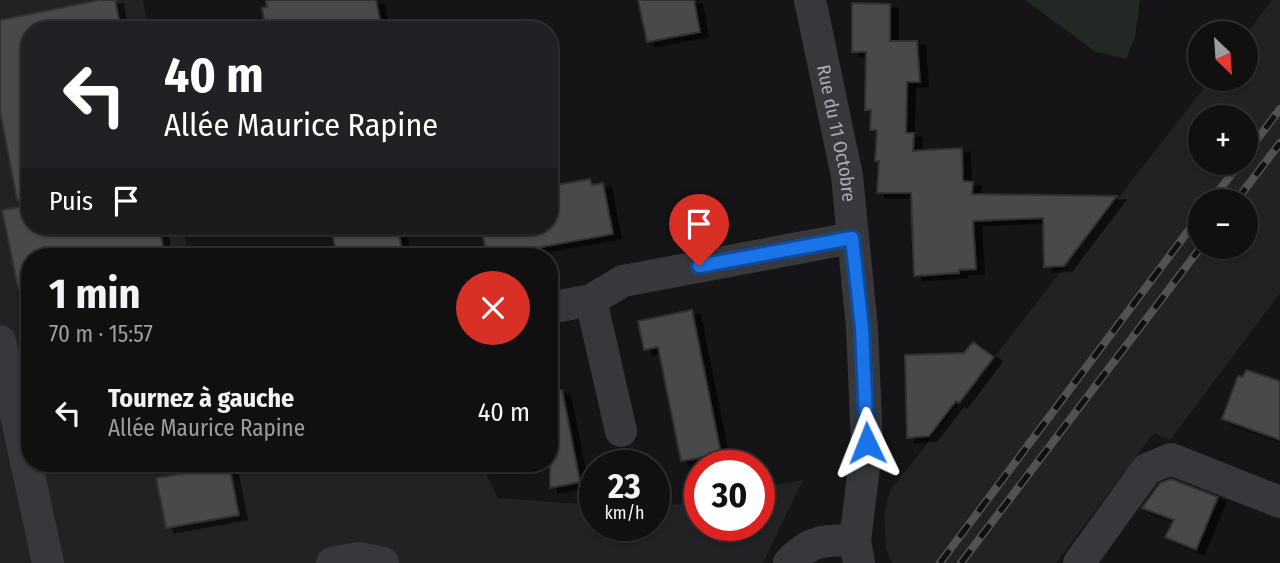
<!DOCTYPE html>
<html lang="fr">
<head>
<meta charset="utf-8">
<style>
	body { margin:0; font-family:"Fira Sans Condensed",sans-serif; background:#1e1e1f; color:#f1f3f6; height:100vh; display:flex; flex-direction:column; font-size:26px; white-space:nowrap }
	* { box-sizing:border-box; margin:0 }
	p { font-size:23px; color:#9c9d9f }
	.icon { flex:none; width:38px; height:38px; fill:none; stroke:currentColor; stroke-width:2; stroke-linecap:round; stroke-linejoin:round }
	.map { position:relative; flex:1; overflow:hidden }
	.panel { position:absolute; left:21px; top:248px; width:537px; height:224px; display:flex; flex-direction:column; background:#101011; border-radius:28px; box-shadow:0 2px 5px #0004,0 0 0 2px #303031 }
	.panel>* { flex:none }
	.guide { position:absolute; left:21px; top:21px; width:537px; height:214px; border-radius:28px; box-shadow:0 2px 5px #0004,0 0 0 2px #303031; background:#202124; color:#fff; overflow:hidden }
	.needle { width:46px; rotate:155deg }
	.fabs { position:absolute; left:1188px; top:21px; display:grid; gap:14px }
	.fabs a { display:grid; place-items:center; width:70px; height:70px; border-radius:50%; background:#101011; box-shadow:0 2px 5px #0004,0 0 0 2px #303031; font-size:35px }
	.speed { position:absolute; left:579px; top:450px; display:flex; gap:14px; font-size:35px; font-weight:700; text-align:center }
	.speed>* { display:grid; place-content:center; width:91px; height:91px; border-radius:50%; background:#101011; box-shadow:0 2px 5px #0004,0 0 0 2px #303031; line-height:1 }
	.speed small { font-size:18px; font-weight:400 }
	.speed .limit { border:10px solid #d22; background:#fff; color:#111 }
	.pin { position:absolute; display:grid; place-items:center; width:60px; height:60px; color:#fff; margin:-72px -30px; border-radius:50% 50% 50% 0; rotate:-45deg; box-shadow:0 0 7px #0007 }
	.pin .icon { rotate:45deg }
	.me { position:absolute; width:77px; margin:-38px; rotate:358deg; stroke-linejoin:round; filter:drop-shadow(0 0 5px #0008) }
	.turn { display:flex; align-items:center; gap:24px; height:147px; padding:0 28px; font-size:32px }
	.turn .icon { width:91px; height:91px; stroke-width:2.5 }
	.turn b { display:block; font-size:49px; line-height:60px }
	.then { display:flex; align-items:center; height:66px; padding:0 28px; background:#0003; gap:14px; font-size:26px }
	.round { display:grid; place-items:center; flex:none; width:74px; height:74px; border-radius:37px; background:#1e1e1f }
	.head { display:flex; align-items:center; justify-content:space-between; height:119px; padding:0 28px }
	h1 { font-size:42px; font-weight:700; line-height:52px }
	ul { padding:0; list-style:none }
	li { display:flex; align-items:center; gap:21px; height:91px; padding:0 28px }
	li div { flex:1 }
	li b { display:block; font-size:26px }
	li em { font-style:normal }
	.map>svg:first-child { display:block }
</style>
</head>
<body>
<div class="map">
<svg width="1280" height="563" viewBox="0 0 1280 563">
	<defs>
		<filter id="shadow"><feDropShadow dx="8" dy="4.5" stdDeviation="0" flood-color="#0009"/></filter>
	</defs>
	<rect width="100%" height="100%" fill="#151517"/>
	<g fill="#222224" fill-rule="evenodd">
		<path d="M 0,0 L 143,0 L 148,30 L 30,30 L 30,226 L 183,226 L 189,257 L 30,257 L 30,464 L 481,464 L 498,498 L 595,505 L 595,525 L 654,525 L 655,508 L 700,500 L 700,525 L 760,525 L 760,488 L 803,480 L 763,563 L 0,563 Z"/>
		<path d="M 1272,0 L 1280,0 L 1280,293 L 1170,440 L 1154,433 L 1056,563 L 892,563 L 886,549 L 884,513 L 890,491 L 1211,79 L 1246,79 L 1246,34 ZM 1200,117 L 1246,117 L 1246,163 L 1200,163 ZM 1200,201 L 1246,201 L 1246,247 L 1200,247 Z"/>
	</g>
	<path fill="#222823" d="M 1025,0 L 1140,0 L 1135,37 L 1126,59 L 1096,52 Z"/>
	<g fill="#48494c" stroke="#303033" stroke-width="2" filter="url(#shadow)">
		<path d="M 100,0 L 115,0 L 121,30 L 30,30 L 30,199 L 17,200 L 0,111 L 0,20 Z"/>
		<path d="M 266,0 L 376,0 L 382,30 L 266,30 L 262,8 L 267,7 Z"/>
		<path d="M 638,0 L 694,0 L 700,32 L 647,42 Z"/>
		<path d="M 852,3 L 890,4 L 890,41 L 917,41 L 920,82 L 907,82 L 906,133 L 914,133 L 913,151 L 962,148 L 963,181 L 973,182 L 972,194 L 1117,196 L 1064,266 L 1044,267 L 1043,218 L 973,221 L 976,269 L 959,270 L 959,273 L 914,276 L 911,193 L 877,193 L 879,161 L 875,161 L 877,130 L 870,130 L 871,110 L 865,110 L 866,52 L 852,52 Z"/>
		<path d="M 590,179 L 592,185 L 603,183 L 613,234 L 487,257 L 481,226 L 550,226 L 550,186 Z"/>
		<path d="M 30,205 L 30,226 L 159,226 L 165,257 L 30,257 L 30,287 L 18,288 L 2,210 Z"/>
		<path d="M 331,226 L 397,226 L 403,254 L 385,257 L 337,257 Z"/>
		<path d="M 692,310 L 721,454 L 681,461 L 658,347 L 644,350 L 638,321 Z"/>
		<path d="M 973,342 L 994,357 L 959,403 L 956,401 L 929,436 L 907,438 L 905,355 L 964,353 Z"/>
		<path d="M 1246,370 L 1280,381 L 1280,440 L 1222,419 L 1238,376 L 1243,377 Z"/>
		<path d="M 562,390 L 580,482 L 550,488 L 550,391 Z"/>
		<path d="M 229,465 L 239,515 L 166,528 L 156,478 Z"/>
		<path d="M 1171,479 L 1218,497 L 1196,550 L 1165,537 L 1174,520 L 1142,508 L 1160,483 Z"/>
	</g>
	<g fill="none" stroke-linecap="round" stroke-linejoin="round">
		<g stroke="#37383b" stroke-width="32">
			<path id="s1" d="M 810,0 L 847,176 L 862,328 L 867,443 L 855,541 L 859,563"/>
			<path d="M 591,300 L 621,431"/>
			<path d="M 550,308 L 591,300 L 623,281 L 852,238"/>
			<path d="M 0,341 L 48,563"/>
			<path d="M 332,563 L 359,558 L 383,563"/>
			<path d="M 789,563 C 809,540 827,539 855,541"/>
			<path d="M 1079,563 L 1147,469 L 1171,459 L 1280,502"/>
		</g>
		<defs>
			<g id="rail">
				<path d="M 1246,154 L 1280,109"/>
				<path d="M 1211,201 L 1240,163"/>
				<path d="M 1236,201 L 1280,143"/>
				<path d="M 940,563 L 1200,215"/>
				<path d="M 961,563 L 1201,247"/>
			</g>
		</defs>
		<use href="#rail" stroke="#505256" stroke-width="8"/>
		<use href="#rail" stroke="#101012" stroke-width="5" stroke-dasharray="16" stroke-linecap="butt"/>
	</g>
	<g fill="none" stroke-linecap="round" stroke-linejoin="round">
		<defs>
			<path id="route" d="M 699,266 L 852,238 L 862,328 L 867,443"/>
		</defs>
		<use href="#route" stroke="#114b97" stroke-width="18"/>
		<use href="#route" stroke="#1a73e8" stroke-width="12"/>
	</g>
	<g text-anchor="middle" stroke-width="7" stroke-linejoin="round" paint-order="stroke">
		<g font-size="19" fill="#a9adb5" stroke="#101012">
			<text dy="7" stroke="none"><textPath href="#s1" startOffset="136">Rue du 11 Octobre</textPath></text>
		</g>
	</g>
</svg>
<div class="fabs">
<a><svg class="needle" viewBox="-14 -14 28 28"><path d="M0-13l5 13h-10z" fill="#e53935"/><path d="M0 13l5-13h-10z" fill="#9c9d9f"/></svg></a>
<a>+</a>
<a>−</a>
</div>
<div class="speed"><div>23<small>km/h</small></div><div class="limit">30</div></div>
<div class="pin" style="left:699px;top:266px;background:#d93025"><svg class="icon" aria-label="arrive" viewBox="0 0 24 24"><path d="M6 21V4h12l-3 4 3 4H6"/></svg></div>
<svg class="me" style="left:867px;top:443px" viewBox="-20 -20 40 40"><path d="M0-17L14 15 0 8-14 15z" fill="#1a73e8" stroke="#fff" stroke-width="4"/></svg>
<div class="guide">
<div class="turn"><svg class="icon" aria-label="left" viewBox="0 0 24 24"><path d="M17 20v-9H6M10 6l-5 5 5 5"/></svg><div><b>40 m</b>Allée Maurice Rapine</div></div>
<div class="then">Puis<svg class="icon" aria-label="arrive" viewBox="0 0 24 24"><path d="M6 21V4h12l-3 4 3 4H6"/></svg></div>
</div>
<section class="panel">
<div class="head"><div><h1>1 min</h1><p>70 m · 15:57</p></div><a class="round" style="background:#d93025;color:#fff"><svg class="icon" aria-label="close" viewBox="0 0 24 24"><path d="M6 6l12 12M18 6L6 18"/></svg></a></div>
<ul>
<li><svg class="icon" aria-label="left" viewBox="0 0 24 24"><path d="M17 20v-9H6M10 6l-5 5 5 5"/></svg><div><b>Tournez à gauche</b><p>Allée Maurice Rapine</p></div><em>40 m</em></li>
</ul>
</section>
</div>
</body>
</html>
